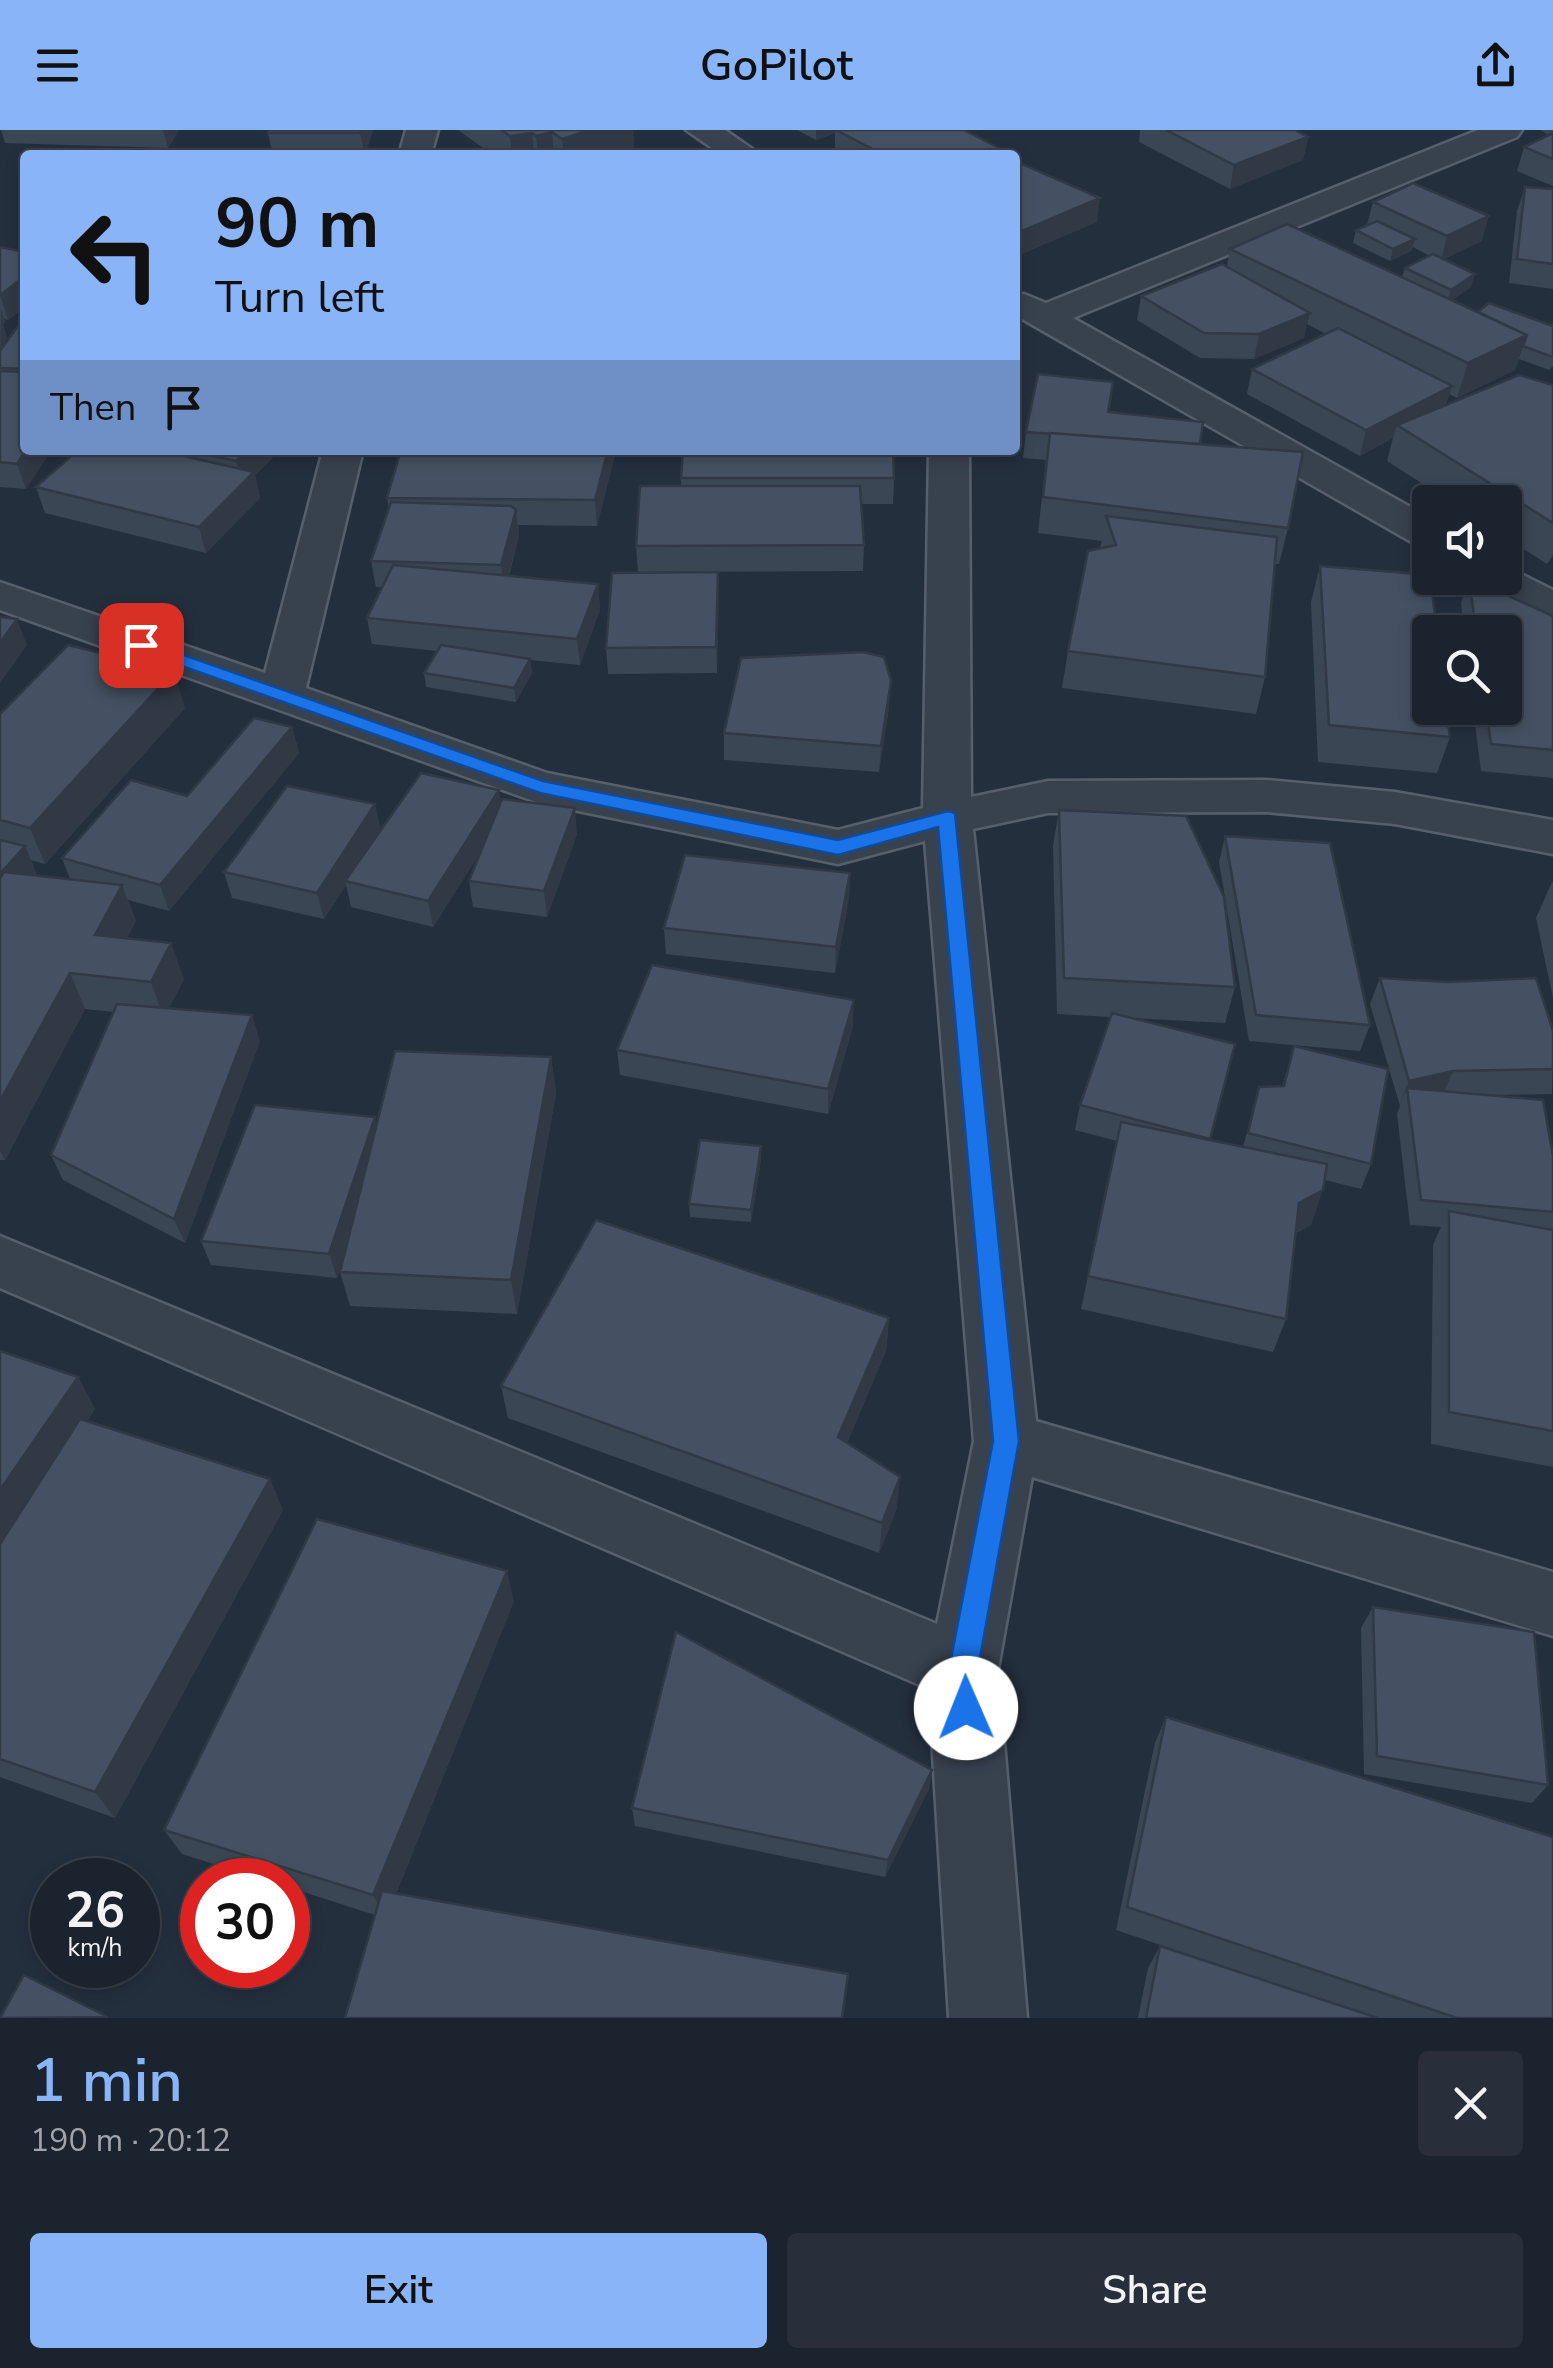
<!DOCTYPE html>
<html lang="en">
<head>
<meta charset="utf-8">
<style>
	body { margin:0; font-family:"Nunito Sans",sans-serif; background:#282f3a; color:#f1f3f6; height:100vh; display:flex; flex-direction:column; font-size:38px; white-space:nowrap }
	* { box-sizing:border-box; margin:0 }
	p { font-size:32px; color:#a0a4aa }
	.icon { flex:none; width:55px; height:55px; fill:none; stroke:currentColor; stroke-width:2; stroke-linecap:round; stroke-linejoin:round }
	.map { position:relative; height:1888px; overflow:hidden }
	.details { display:flex; flex-direction:column; background:#1b232e; flex:1 }
	.details>* { flex:none }
	.hud { position:absolute; left:20px; top:20px; width:1000px; height:305px; border-radius:10px; box-shadow:0 5px 15px #0003,0 0 0 2px #39404a; background:#8ab4f8; color:#111; overflow:hidden }
	.tools { position:absolute; left:1412px; top:355px; display:grid; gap:20px }
	.tools a { display:grid; place-items:center; width:110px; height:110px; border-radius:10px; background:#1b232e; box-shadow:0 5px 15px #0003,0 0 0 2px #39404a; font-size:50px }
	.speed { position:absolute; left:30px; top:1728px; display:flex; gap:20px; font-size:50px; font-weight:700; text-align:center }
	.speed>* { display:grid; place-content:center; width:130px; height:130px; border-radius:50%; background:#1b232e; box-shadow:0 5px 15px #0003,0 0 0 2px #39404a; line-height:1 }
	.speed small { font-size:25px; font-weight:400 }
	.speed .limit { border:15px solid #d22; background:#fff; color:#111 }
	.pin { position:absolute; display:grid; place-items:center; width:85px; height:85px; color:#fff; margin:-42px; border-radius:20px; box-shadow:0 5px 15px #0006 }
	.me { position:absolute; width:110px; margin:-55px; rotate:359deg; stroke-linejoin:round; filter:drop-shadow(0 0 8px #0008) }
	.turn { display:flex; align-items:center; gap:35px; height:210px; padding:0 30px; font-size:45px }
	.turn .icon { width:130px; height:130px; stroke-width:2.5 }
	.turn b { display:block; font-size:70px; line-height:85px }
	.then { display:flex; align-items:center; height:95px; padding:0 30px; background:#0003; gap:20px; font-size:38px }
	.round { display:grid; place-items:center; flex:none; width:105px; height:105px; border-radius:10px; background:#282f3a }
	.head { display:flex; align-items:center; justify-content:space-between; height:170px; padding:0 30px }
	h1 { font-size:60px; font-weight:600; line-height:75px; color:#8ab4f8 }
	.action { display:flex; gap:20px; margin-top:auto; padding:20px 30px }
	.action a { flex:1; height:115px; border-radius:10px; background:#8ab4f8; color:#111; font-size:40px; font-weight:600; line-height:115px; text-align:center }
	.action a+a { background:#282f3a; color:#f1f3f6 }
	header { display:flex; justify-content:space-between; align-items:center; height:130px; padding:0 30px; background:#8ab4f8; color:#111; font-size:45px; font-weight:600 }
	.map>svg:first-child { display:block }
</style>
</head>
<body>
<header><svg class="icon" aria-label="menu" viewBox="0 0 24 24"><path d="M4 6h16M4 12h16M4 18h16"/></svg>GoPilot<svg class="icon" aria-label="share" viewBox="0 0 24 24"><path d="M12 15V3M7 8l5-5 5 5M5 13v7h14v-7"/></svg></header>
<div class="map">
<svg width="1553" height="1888" viewBox="0 0 1553 1888">
	<rect width="100%" height="100%" fill="#242f3e"/>
	<g fill="none" stroke-linecap="round" stroke-linejoin="round">
		<defs>
			<g id="street">
				<path d="M 406,0 L 438,0 L 431,25 L 399,25 Z"/>
				<path d="M 686,0 L 725,0 L 761,25 L 722,25 Z"/>
				<path d="M 1478,0 L 1522,0 L 1517,7 L 1073,188 L 1430,388 L 1430,418 L 1415,414 L 1015,185 L 1015,166 L 1024,164 L 1046,173 Z"/>
				<path d="M 323,320 L 363,320 L 306,558 L 547,643 L 838,700 L 923,678 L 929,320 L 969,320 L 971,667 L 1048,651 L 1266,650 L 1395,662 L 1553,690 L 1553,724 L 1395,694 L 1266,682 L 1048,683 L 973,699 L 1036,1291 L 1553,1442 L 1553,1506 L 1032,1347 L 998,1539 L 1027,1888 L 949,1888 L 929,1559 L 0,1158 L 0,1106 L 937,1494 L 974,1311 L 925,711 L 838,734 L 539,673 L 0,480 L 0,452 L 265,543 Z"/>
				<path d="M 1505,436 L 1553,460 L 1553,491 C 1530,485 1494,468 1482,448 L 1505,448 Z"/>
			</g>
		</defs>
		<use href="#street" stroke="#565f6c" stroke-width="5"/>
		<use href="#street" fill="#38414e" fill-rule="evenodd"/>
	</g>
	<g fill="#3b4654">
		<path d="M 1,0 L 179,0 L 168,18 L 5,13 Z"/>
		<path d="M 373,0 L 365,25 L 273,25 L 268,3 Z"/>
		<path d="M 458,0 L 633,0 L 634,20 L 627,22 L 659,25 L 493,25 Z"/>
		<path d="M 797,0 L 964,0 L 999,25 L 838,25 L 835,23 L 835,3 L 816,10 Z"/>
		<path d="M 1140,0 L 1295,0 L 1308,7 L 1303,30 L 1230,59 L 1139,12 Z"/>
		<path d="M 1540,0 L 1553,0 L 1553,56 L 1517,41 L 1524,17 L 1549,5 Z"/>
		<path d="M 1015,31 L 1097,92 L 1019,125 L 1015,122 Z"/>
		<path d="M 1525,57 L 1553,59 L 1553,159 L 1509,153 L 1517,81 Z"/>
		<path d="M 1373,72 L 1482,111 L 1443,129 L 1471,157 L 1452,170 L 1478,182 L 1553,195 L 1553,236 L 1549,240 L 1519,229 L 1515,240 L 1457,268 L 1449,264 L 1446,275 L 1553,255 L 1553,425 L 1547,434 L 1505,407 L 1505,372 L 1451,372 L 1387,331 L 1393,308 L 1360,326 L 1247,264 L 1252,239 L 1326,204 L 1307,194 L 1304,208 L 1254,229 L 1200,228 L 1137,190 L 1141,166 L 1227,136 L 1230,119 L 1402,147 L 1405,138 L 1430,126 L 1413,117 L 1411,121 L 1390,131 L 1353,113 L 1356,100 L 1367,95 Z"/>
		<path d="M 0,117 L 25,122 L 25,177 L 8,190 L 4,189 L 5,192 L 3,195 L 8,210 L 25,186 L 26,359 L 0,357 Z"/>
		<path d="M 1108,283 L 1200,314 L 1288,398 L 1279,434 L 1275,434 L 1265,547 L 1256,584 L 1062,558 L 1068,521 L 1102,411 L 1038,403 L 1046,330 L 1023,328 L 1026,302 Z"/>
		<path d="M 78,320 L 280,320 L 255,345 L 260,368 L 206,423 L 45,383 L 36,357 Z"/>
		<path d="M 616,320 L 597,396 L 518,395 L 519,406 L 509,446 L 598,454 L 600,480 L 580,535 L 530,530 L 532,543 L 516,572 L 426,557 L 424,543 L 437,521 L 372,514 L 367,488 L 382,457 L 376,457 L 371,431 L 389,378 L 387,368 Z"/>
		<path d="M 681,348 L 894,348 L 893,374 L 861,374 L 864,415 L 863,441 L 638,442 L 636,416 L 681,356 Z"/>
		<path d="M 1320,436 L 1450,607 L 1437,643 L 1318,632 L 1311,472 Z"/>
		<path d="M 718,442 L 717,543 L 608,544 L 606,518 Z"/>
		<path d="M 1469,448 L 1553,486 L 1553,648 L 1481,641 L 1473,578 L 1505,578 L 1505,502 L 1464,502 L 1461,473 Z"/>
		<path d="M 889,577 L 879,642 L 724,630 L 724,603 Z"/>
		<path d="M 185,578 L 45,734 L 31,730 L 37,746 L 70,749 L 62,728 L 187,666 L 292,597 L 299,623 L 169,781 L 128,770 L 136,791 L 127,808 L 184,849 L 169,878 L 260,911 L 185,1113 L 63,1050 L 51,1025 L 114,882 L 85,879 L 5,1030 L 0,1030 L 0,584 Z"/>
		<path d="M 501,673 L 577,704 L 547,787 L 473,777 L 469,751 L 481,721 L 433,797 L 351,777 L 346,755 L 324,789 L 232,768 L 224,742 L 381,699 Z"/>
		<path d="M 1059,680 L 1235,857 L 1225,893 L 1131,888 L 1209,1010 L 1243,1017 L 1259,957 L 1282,957 L 1294,916 L 1371,1034 L 1361,1059 L 1325,1050 L 1311,1095 L 1296,1103 L 1286,1189 L 1273,1222 L 1081,1179 L 1117,1011 L 1075,1000 L 1080,975 L 1110,887 L 1057,884 L 1053,716 Z"/>
		<path d="M 1225,706 L 1370,895 L 1360,921 L 1249,911 L 1219,732 Z"/>
		<path d="M 850,743 L 849,769 L 835,843 L 666,824 L 664,798 Z"/>
		<path d="M 1552,752 L 1553,752 L 1553,868 L 1536,788 Z"/>
		<path d="M 1380,848 L 1553,901 L 1552,964 L 1490,965 L 1553,1026 L 1553,1337 L 1431,1314 L 1433,1115 L 1441,1097 L 1410,1095 L 1397,984 L 1400,976 L 1370,874 Z"/>
		<path d="M 853,896 L 828,984 L 620,945 L 617,920 Z"/>
		<path d="M 551,927 L 556,963 L 517,1184 L 350,1176 L 340,1142 L 343,1127 L 337,1148 L 211,1135 L 201,1111 L 377,994 Z"/>
		<path d="M 761,1029 L 751,1092 L 690,1087 L 689,1074 Z"/>
		<path d="M 889,1188 L 886,1221 L 847,1313 L 897,1378 L 879,1423 L 508,1288 L 501,1256 Z"/>
		<path d="M 0,1221 L 78,1247 L 95,1279 L 87,1291 L 283,1380 L 115,1688 L 0,1647 Z"/>
		<path d="M 514,1471 L 396,1764 L 375,1785 L 288,1757 L 288,1750 L 265,1750 L 182,1724 L 164,1700 Z"/>
		<path d="M 1373,1477 L 1548,1655 L 1532,1673 L 1364,1644 L 1361,1498 Z"/>
		<path d="M 1166,1587 L 1553,1888 L 1138,1888 L 1148,1838 L 1160,1816 L 1322,1869 L 1116,1800 L 1155,1613 Z"/>
		<path d="M 932,1640 L 929,1659 L 885,1747 L 635,1696 L 632,1678 Z"/>
	</g>
	<g fill="#303945">
		<path d="M 163,0 L 179,0 L 168,18 Z"/>
		<path d="M 361,0 L 373,0 L 365,25 L 360,3 Z"/>
		<path d="M 590,0 L 633,0 L 634,20 L 617,25 L 564,25 L 562,9 Z"/>
		<path d="M 816,0 L 836,0 L 835,3 L 816,10 Z"/>
		<path d="M 552,2 L 554,25 L 538,25 L 536,6 Z"/>
		<path d="M 532,3 L 534,25 L 512,25 L 510,6 Z"/>
		<path d="M 1308,7 L 1303,30 L 1230,59 L 1234,35 Z"/>
		<path d="M 999,18 L 999,25 L 981,25 Z"/>
		<path d="M 1100,68 L 1097,92 L 1019,125 L 1022,101 Z"/>
		<path d="M 1489,86 L 1482,111 L 1441,131 L 1447,106 Z"/>
		<path d="M 1415,109 L 1411,121 L 1390,131 L 1393,119 Z"/>
		<path d="M 1475,144 L 1471,157 L 1447,173 L 1451,160 Z"/>
		<path d="M 25,146 L 25,177 L 8,190 L 0,165 Z"/>
		<path d="M 1,179 L 5,192 L 3,195 L 12,224 L 0,238 Z"/>
		<path d="M 1310,183 L 1304,208 L 1254,229 L 1259,204 Z"/>
		<path d="M 1527,205 L 1515,240 L 1457,268 L 1468,233 Z"/>
		<path d="M 1452,256 L 1444,281 L 1397,295 L 1393,308 L 1360,326 L 1366,300 Z"/>
		<path d="M 26,320 L 52,320 L 26,359 L 17,334 Z"/>
		<path d="M 248,320 L 280,320 L 255,345 L 260,368 L 206,423 L 199,397 L 242,355 L 236,331 Z"/>
		<path d="M 608,320 L 616,320 L 597,396 L 595,370 Z"/>
		<path d="M 516,380 L 519,406 L 504,461 L 501,435 Z"/>
		<path d="M 718,442 L 719,468 L 717,543 L 716,517 Z"/>
		<path d="M 598,454 L 600,480 L 580,535 L 577,509 Z"/>
		<path d="M 17,489 L 27,515 L 0,553 L 0,513 Z"/>
		<path d="M 530,529 L 532,543 L 516,572 L 514,558 Z"/>
		<path d="M 174,541 L 185,578 L 45,734 L 30,698 Z"/>
		<path d="M 891,551 L 889,577 L 879,642 L 881,616 Z"/>
		<path d="M 292,597 L 299,623 L 169,781 L 160,755 Z"/>
		<path d="M 499,660 L 503,686 L 433,797 L 428,771 Z"/>
		<path d="M 375,674 L 381,701 L 345,751 L 346,755 L 324,789 L 317,763 Z"/>
		<path d="M 575,678 L 577,704 L 547,787 L 544,761 Z"/>
		<path d="M 25,716 L 40,752 L 0,799 L 0,744 Z"/>
		<path d="M 850,743 L 849,769 L 835,843 L 836,817 Z"/>
		<path d="M 122,755 L 136,791 L 110,841 L 95,805 Z"/>
		<path d="M 171,813 L 184,849 L 164,888 L 151,852 Z"/>
		<path d="M 70,843 L 85,879 L 5,1030 L 0,1021 L 0,971 Z"/>
		<path d="M 854,870 L 853,896 L 828,984 L 828,959 Z"/>
		<path d="M 252,885 L 260,911 L 185,1113 L 174,1089 Z"/>
		<path d="M 551,927 L 556,963 L 517,1184 L 511,1150 Z"/>
		<path d="M 1453,941 L 1442,967 L 1407,958 L 1399,976 L 1409,951 Z"/>
		<path d="M 375,987 L 381,1012 L 337,1148 L 329,1124 Z"/>
		<path d="M 761,1016 L 761,1029 L 751,1092 L 751,1080 Z"/>
		<path d="M 1323,1060 L 1311,1095 L 1286,1107 L 1299,1073 Z"/>
		<path d="M 889,1188 L 886,1221 L 836,1338 L 838,1307 Z"/>
		<path d="M 78,1247 L 95,1279 L 0,1422 L 0,1360 Z"/>
		<path d="M 900,1347 L 897,1378 L 879,1423 L 882,1393 Z"/>
		<path d="M 270,1349 L 283,1380 L 115,1688 L 95,1662 Z"/>
		<path d="M 507,1441 L 514,1471 L 386,1788 L 373,1765 Z"/>
		<path d="M 932,1640 L 929,1659 L 885,1747 L 888,1730 Z"/>
	</g>
	<g fill="#455162" stroke="#303945" stroke-width="2.5">
		<path d="M 269,0 L 361,0 L 360,3 L 268,3 Z"/>
		<path d="M 501,0 L 590,0 L 562,9 L 552,2 L 536,6 L 532,3 L 510,6 Z"/>
		<path d="M 836,0 L 964,0 L 999,18 L 981,25 L 884,25 Z"/>
		<path d="M 1166,0 L 1295,0 L 1308,7 L 1234,35 Z"/>
		<path d="M 1553,3 L 1553,29 L 1524,17 Z"/>
		<path d="M 563,21 L 658,22 L 658,25 L 562,25 Z"/>
		<path d="M 1015,31 L 1100,68 L 1022,101 L 1015,97 Z"/>
		<path d="M 1413,53 L 1489,86 L 1447,106 L 1373,72 Z"/>
		<path d="M 1525,57 L 1553,59 L 1553,134 L 1517,129 Z"/>
		<path d="M 1377,91 L 1415,109 L 1393,119 L 1356,100 Z"/>
		<path d="M 1287,94 L 1527,205 L 1468,233 L 1230,119 Z"/>
		<path d="M 0,117 L 25,122 L 25,146 L 0,165 Z"/>
		<path d="M 1433,124 L 1475,144 L 1451,160 L 1405,138 Z"/>
		<path d="M 1222,134 L 1310,183 L 1259,204 L 1204,203 L 1141,166 Z"/>
		<path d="M 1489,173 L 1553,196 L 1553,227 L 1523,216 L 1527,205 L 1478,182 Z"/>
		<path d="M 25,186 L 25,239 L 0,238 L 0,221 Z"/>
		<path d="M 1338,198 L 1452,256 L 1366,300 L 1252,239 Z"/>
		<path d="M 0,241 L 25,242 L 25,320 L 26,320 L 17,334 L 0,332 Z"/>
		<path d="M 1038,244 L 1113,252 L 1108,282 L 1203,292 L 1200,314 L 1026,302 Z"/>
		<path d="M 1519,245 L 1553,255 L 1553,393 L 1397,295 Z"/>
		<path d="M 1050,303 L 1303,322 L 1288,398 L 1043,367 Z"/>
		<path d="M 78,320 L 158,320 L 254,342 L 199,397 L 36,357 Z"/>
		<path d="M 185,320 L 248,320 L 236,331 Z"/>
		<path d="M 401,320 L 608,320 L 595,370 L 387,368 Z"/>
		<path d="M 683,320 L 893,320 L 894,348 L 681,348 Z"/>
		<path d="M 640,356 L 860,356 L 864,415 L 636,416 Z"/>
		<path d="M 391,372 L 511,376 L 516,380 L 501,435 L 371,431 Z"/>
		<path d="M 1106,386 L 1277,407 L 1265,547 L 1068,521 L 1088,421 L 1116,415 Z"/>
		<path d="M 393,435 L 598,454 L 577,509 L 367,488 Z"/>
		<path d="M 1320,436 L 1430,445 L 1437,502 L 1430,502 L 1430,578 L 1446,578 L 1450,607 L 1329,595 Z"/>
		<path d="M 718,442 L 716,517 L 606,518 L 612,443 Z"/>
		<path d="M 1469,448 L 1553,486 L 1553,620 L 1491,614 L 1486,578 L 1505,578 L 1505,502 L 1476,502 Z"/>
		<path d="M 0,487 L 17,489 L 0,513 Z"/>
		<path d="M 68,515 L 174,541 L 30,698 L 0,690 L 0,584 Z"/>
		<path d="M 441,515 L 530,529 L 514,558 L 424,543 Z"/>
		<path d="M 863,522 L 884,527 L 891,551 L 881,616 L 724,603 L 741,528 Z"/>
		<path d="M 254,588 L 292,597 L 160,755 L 62,728 L 131,650 L 187,666 Z"/>
		<path d="M 421,643 L 499,660 L 428,771 L 345,751 Z"/>
		<path d="M 287,656 L 375,674 L 317,763 L 224,742 Z"/>
		<path d="M 502,669 L 575,678 L 544,761 L 469,751 Z"/>
		<path d="M 1059,680 L 1186,686 L 1224,767 L 1235,857 L 1064,848 Z"/>
		<path d="M 1225,706 L 1330,713 L 1370,895 L 1256,885 Z"/>
		<path d="M 0,710 L 25,716 L 0,744 Z"/>
		<path d="M 685,725 L 850,743 L 836,817 L 664,798 Z"/>
		<path d="M 4,742 L 122,755 L 95,805 L 171,813 L 151,852 L 70,843 L 0,971 L 0,748 Z"/>
		<path d="M 652,835 L 854,870 L 828,959 L 617,920 Z"/>
		<path d="M 1380,848 L 1448,852 L 1536,848 L 1553,901 L 1553,939 L 1453,941 L 1409,951 Z"/>
		<path d="M 117,874 L 252,885 L 174,1089 L 51,1025 Z"/>
		<path d="M 1112,883 L 1235,914 L 1210,1009 L 1080,975 Z"/>
		<path d="M 1294,916 L 1388,939 L 1371,1034 L 1248,1003 L 1259,957 L 1284,956 Z"/>
		<path d="M 395,921 L 551,927 L 511,1150 L 340,1142 Z"/>
		<path d="M 1407,958 L 1543,970 L 1553,1026 L 1553,1082 L 1421,1070 Z"/>
		<path d="M 255,975 L 375,987 L 329,1124 L 201,1111 Z"/>
		<path d="M 1121,992 L 1327,1034 L 1323,1060 L 1299,1073 L 1286,1189 L 1088,1146 Z"/>
		<path d="M 700,1010 L 761,1016 L 751,1080 L 689,1074 Z"/>
		<path d="M 1449,1081 L 1553,1100 L 1553,1301 L 1449,1282 Z"/>
		<path d="M 596,1090 L 889,1188 L 838,1307 L 900,1347 L 882,1393 L 501,1256 Z"/>
		<path d="M 0,1221 L 78,1247 L 0,1360 Z"/>
		<path d="M 80,1289 L 270,1349 L 95,1662 L 0,1629 L 0,1414 Z"/>
		<path d="M 317,1389 L 507,1441 L 373,1765 L 164,1700 Z"/>
		<path d="M 1373,1477 L 1534,1502 L 1548,1655 L 1377,1626 Z"/>
		<path d="M 676,1502 L 932,1640 L 888,1730 L 632,1678 Z"/>
		<path d="M 1166,1587 L 1553,1707 L 1553,1888 L 1457,1888 L 1127,1777 Z"/>
		<path d="M 382,1761 L 848,1844 L 842,1888 L 345,1888 Z"/>
		<path d="M 1160,1816 L 1378,1888 L 1146,1888 Z"/>
		<path d="M 24,1845 L 108,1887 L 0,1888 Z"/>
	</g>
	<path fill="#1a73e8" stroke="#114b97" stroke-width="2.5" d="M 141,510 L 543,651 L 838,710 L 948,681 L 955,683 L 1019,1311 L 978,1539 L 981,1578 L 976,1588 L 966,1592 L 956,1588 L 949,1539 L 993,1311 L 938,697 L 838,725 L 540,663 L 134,519 L 134,511 Z"/>
</svg>
<div class="tools">
<a><svg class="icon" aria-label="sound" viewBox="0 0 24 24"><path d="M4 9h4l5-4v14l-5-4H4zM17 9q2 3 0 6"/></svg></a>
<a><svg class="icon" aria-label="search" viewBox="0 0 24 24"><circle cx="10" cy="10" r="6"/><path d="M15 15l6 6"/></svg></a>
</div>
<div class="speed"><div>26<small>km/h</small></div><div class="limit">30</div></div>
<div class="pin" style="left:141px;top:515px;background:#d93025"><svg class="icon" aria-label="arrive" viewBox="0 0 24 24"><path d="M6 21V4h12l-3 4 3 4H6"/></svg></div>
<svg class="me" style="left:966px;top:1578px" viewBox="-20 -20 40 40"><circle r="19" fill="#fff"/><path d="M0-13L10 11 0 6-10 11z" fill="#1a73e8"/></svg>
<div class="hud">
<div class="turn"><svg class="icon" aria-label="left" viewBox="0 0 24 24"><path d="M17 20v-9H6M10 6l-5 5 5 5"/></svg><div><b>90 m</b>Turn left</div></div>
<div class="then">Then<svg class="icon" aria-label="arrive" viewBox="0 0 24 24"><path d="M6 21V4h12l-3 4 3 4H6"/></svg></div>
</div>
</div>
<section class="details">
<div class="head"><div><h1>1 min</h1><p>190 m · 20:12</p></div><a class="round"><svg class="icon" aria-label="close" viewBox="0 0 24 24"><path d="M6 6l12 12M18 6L6 18"/></svg></a></div>
<div class="action"><a>Exit</a><a>Share</a></div>
</section>
</body>
</html>
